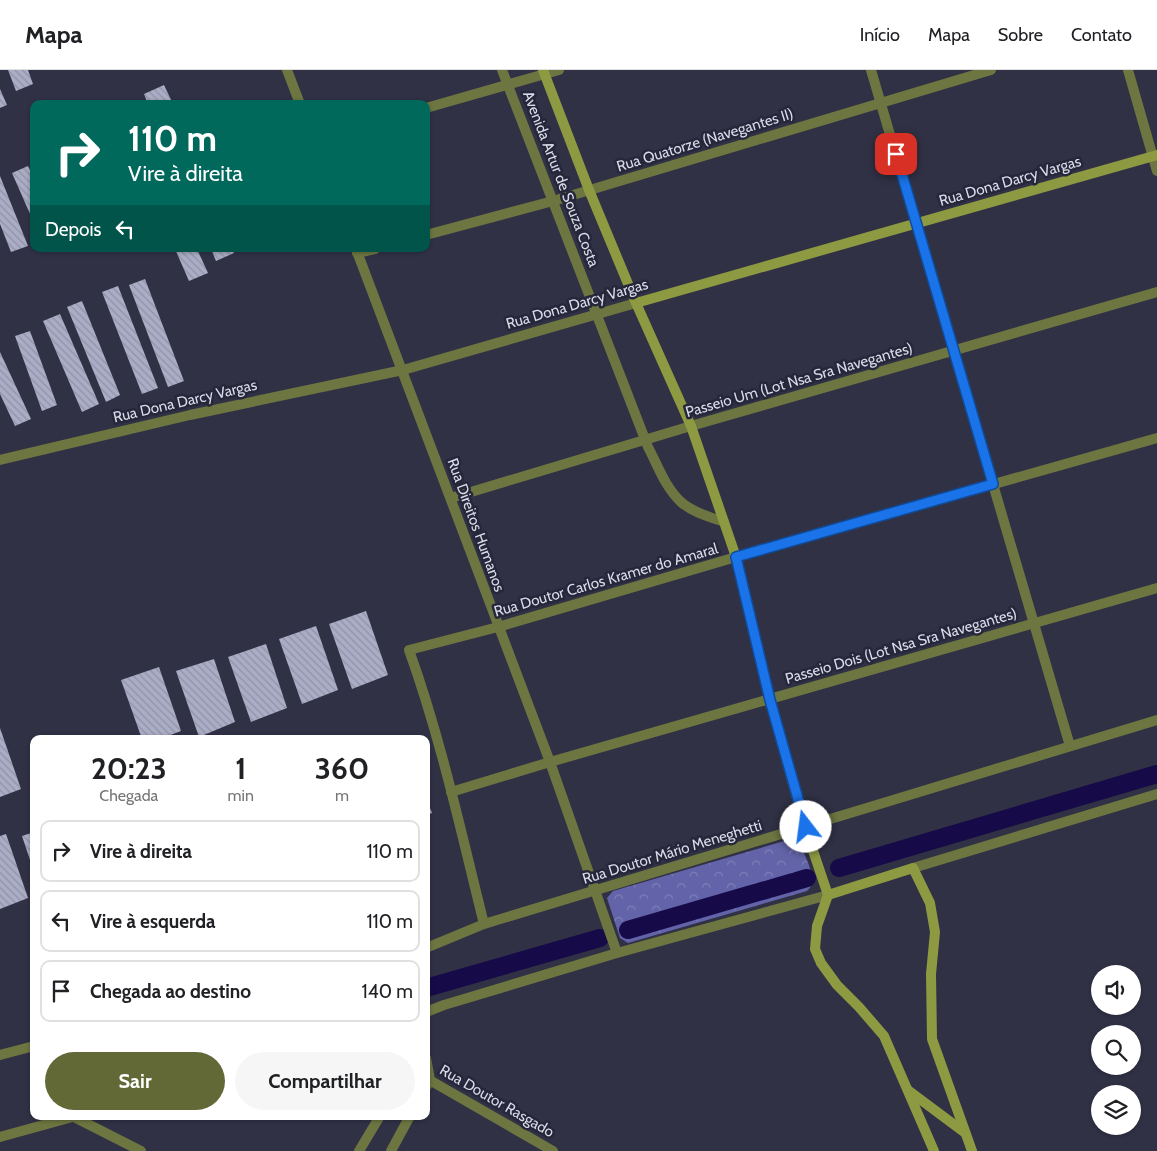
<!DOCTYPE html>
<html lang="pt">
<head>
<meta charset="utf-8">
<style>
	body { margin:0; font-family:Cabin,sans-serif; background:#f6f6f6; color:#202124; height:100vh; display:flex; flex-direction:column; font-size:19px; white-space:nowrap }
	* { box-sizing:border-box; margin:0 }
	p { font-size:16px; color:#757577 }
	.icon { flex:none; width:28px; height:28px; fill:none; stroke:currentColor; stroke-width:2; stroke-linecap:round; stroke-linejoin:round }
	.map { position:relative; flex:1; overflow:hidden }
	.panel { position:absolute; left:30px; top:665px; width:400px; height:385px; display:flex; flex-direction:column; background:#fff; border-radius:10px; box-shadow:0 1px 4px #0004 }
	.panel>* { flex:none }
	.top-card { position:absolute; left:30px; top:30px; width:400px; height:152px; border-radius:10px; box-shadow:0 1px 4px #0004; background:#00695c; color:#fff; overflow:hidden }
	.fabs { position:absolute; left:1091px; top:895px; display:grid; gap:10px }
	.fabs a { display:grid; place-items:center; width:50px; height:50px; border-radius:50%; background:#fff; box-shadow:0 1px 4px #0004; font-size:25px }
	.pin { position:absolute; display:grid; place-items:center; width:42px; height:42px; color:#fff; margin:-21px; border-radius:10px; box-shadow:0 2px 8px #0006 }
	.me { position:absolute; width:55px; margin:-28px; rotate:345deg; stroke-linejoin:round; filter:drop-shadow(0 0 4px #0008) }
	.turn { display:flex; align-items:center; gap:18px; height:105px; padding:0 15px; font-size:22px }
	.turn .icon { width:65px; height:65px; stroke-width:2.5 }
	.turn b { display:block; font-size:35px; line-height:42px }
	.then { display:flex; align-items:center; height:48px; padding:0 15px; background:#0003; gap:10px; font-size:19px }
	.eta { display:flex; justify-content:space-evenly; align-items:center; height:85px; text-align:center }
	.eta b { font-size:30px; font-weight:700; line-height:35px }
	.button { display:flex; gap:10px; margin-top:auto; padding:10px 15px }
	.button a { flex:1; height:58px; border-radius:30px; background:#626936; color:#fff; font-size:20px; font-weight:700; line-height:58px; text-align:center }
	.button a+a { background:#f6f6f6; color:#202124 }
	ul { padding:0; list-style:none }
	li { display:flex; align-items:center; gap:15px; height:62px; margin:0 10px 8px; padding:0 5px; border:2px solid #e0e0e0; border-radius:10px }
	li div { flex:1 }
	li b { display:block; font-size:19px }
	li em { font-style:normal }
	header { display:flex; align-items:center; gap:30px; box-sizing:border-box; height:70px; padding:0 25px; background:#fff; border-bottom:1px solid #e0e0e0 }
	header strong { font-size:24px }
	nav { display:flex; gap:28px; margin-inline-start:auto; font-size:18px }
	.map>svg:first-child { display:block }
</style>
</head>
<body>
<header>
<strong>Mapa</strong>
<nav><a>Início</a><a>Mapa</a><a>Sobre</a><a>Contato</a></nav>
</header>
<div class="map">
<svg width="1157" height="1081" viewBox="0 0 1157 1081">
	<defs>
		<pattern id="forest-crowns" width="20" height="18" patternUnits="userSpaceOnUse" patternTransform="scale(1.25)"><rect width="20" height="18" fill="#6263a8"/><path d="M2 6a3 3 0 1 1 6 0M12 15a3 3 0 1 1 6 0" fill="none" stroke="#7f80b8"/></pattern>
		<pattern id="building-back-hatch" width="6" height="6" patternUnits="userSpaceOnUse" patternTransform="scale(1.25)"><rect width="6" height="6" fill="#abadc6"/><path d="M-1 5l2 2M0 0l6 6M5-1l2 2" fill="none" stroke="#9092a6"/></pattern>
	</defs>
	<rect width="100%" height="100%" fill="#303145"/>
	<path fill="url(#forest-crowns)" d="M 791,769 L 800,773 C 804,786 820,810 807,821 L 628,873 L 620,868 L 607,828 L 613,821 Z"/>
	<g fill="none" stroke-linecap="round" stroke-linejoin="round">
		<g stroke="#170a49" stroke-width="18">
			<path d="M 839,798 L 1157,704"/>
			<path d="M 628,860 L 807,808"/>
			<path d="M 426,918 L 600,868"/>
		</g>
	</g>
	<g fill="url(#building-back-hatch)">
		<path d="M 8,0 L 28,0 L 33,14 L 16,21 Z"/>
		<path d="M 164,15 L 173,34 L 148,34 L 144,24 Z"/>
		<path d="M 0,19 L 7,35 L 0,38 Z"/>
		<path d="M 28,96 L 34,108 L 34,153 L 12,103 Z"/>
		<path d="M 0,106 L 28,176 L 11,182 L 0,154 Z"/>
		<path d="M 175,179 L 197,179 L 208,203 L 189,211 Z"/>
		<path d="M 211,179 L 232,179 L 234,183 L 216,191 Z"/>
		<path d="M 145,209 L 184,311 L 168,317 L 129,215 Z"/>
		<path d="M 118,216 L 158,318 L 142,324 L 102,222 Z"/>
		<path d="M 82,231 L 120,325 L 106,332 L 67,237 Z"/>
		<path d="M 60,244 L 99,334 L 82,342 L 43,251 Z"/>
		<path d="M 30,261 L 57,335 L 42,341 L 15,266 Z"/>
		<path d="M 0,282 L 31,349 L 15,356 L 0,324 Z"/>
		<path d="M 366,541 L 388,605 L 352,619 L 329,554 Z"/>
		<path d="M 316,556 L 338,620 L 302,634 L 279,569 Z"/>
		<path d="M 266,574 L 287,638 L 251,652 L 228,587 Z"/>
		<path d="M 214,589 L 235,652 L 199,667 L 176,601 Z"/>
		<path d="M 159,597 L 181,661 L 160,669 L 142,669 L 121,610 Z"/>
		<path d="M 0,658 L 21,719 L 0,727 Z"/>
		<path d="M 426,728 L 432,743 L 426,745 Z"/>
		<path d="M 34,762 L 34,799 L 33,799 L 22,766 Z"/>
		<path d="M 6,764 L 28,828 L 0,839 L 0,766 Z"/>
	</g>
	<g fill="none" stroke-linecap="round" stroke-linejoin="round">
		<g stroke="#6d7540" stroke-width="10">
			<path d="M 287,0 L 300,34"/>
			<path d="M 502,0 L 648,377 C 658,396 665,417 681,432 C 692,442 710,447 724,452"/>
			<path d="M 871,0 L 1070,676"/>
			<path d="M 1128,0 L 1157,101"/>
			<path d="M 426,38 L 559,0"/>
			<path d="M 426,165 L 553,131 L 991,0"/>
			<path d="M 356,179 L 550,692 L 617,883"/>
			<path d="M 357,183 L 375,179"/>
			<path d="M 0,390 L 190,345 L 403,300 L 636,233"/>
			<path d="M 451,428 L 691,356 L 1157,222"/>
			<path d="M 451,722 L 550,692 L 1157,518"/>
			<path d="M 913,798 L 1157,724"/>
			<path d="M 484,854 C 461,762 441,669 409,580 L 498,557 L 736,487 L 1157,368"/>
			<path d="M 426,878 L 484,854 L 1157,650"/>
			<path d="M 426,942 L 444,935 L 617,883 L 828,825"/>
			<path d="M 0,985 L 34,976"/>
			<path d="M 426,988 L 430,1010 L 426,1017"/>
			<path d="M 426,1008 L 553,1081"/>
			<path d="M 74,1047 L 141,1081"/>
			<path d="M 0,1067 L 76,1046"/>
			<path d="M 359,1081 L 380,1046"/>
			<path d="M 391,1081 L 410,1046"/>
		</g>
		<g stroke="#8e9a41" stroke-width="10">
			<path d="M 543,0 L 589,120 L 636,233 L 691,356 L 736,487 L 770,630 L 805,757 L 828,825 L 817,856 L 815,879 L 821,893 L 837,915 L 859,937 L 884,966 L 934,1081"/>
			<path d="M 636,233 L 1157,85"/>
			<path d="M 828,825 L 913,798 L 930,833 L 935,862 L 931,904 L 932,969 L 972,1081"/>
			<path d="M 909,1021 L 964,1062"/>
		</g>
	</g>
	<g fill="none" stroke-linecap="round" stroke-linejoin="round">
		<defs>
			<path id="route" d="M 806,757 L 770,630 L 736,487 L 993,414 L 896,84"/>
		</defs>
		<use href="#route" stroke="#114b97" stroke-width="12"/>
		<use href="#route" stroke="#1a73e8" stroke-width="9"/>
	</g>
	<g text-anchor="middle" stroke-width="5" stroke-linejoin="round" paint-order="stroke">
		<g font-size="15" fill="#d9dbe8" stroke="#26273a">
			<text transform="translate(705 70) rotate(-17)" y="5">Rua Quatorze (Navegantes II)</text>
			<text transform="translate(561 109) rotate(69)" y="5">Avenida Artur de Souza Costa</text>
			<text transform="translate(1010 111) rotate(-16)" y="5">Rua Dona Darcy Vargas</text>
			<text transform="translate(577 234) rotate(-16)" y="5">Rua Dona Darcy Vargas</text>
			<text transform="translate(799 310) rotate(-16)" y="5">Passeio Um (Lot Nsa Sra Navegantes)</text>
			<text transform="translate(185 331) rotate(-13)" y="5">Rua Dona Darcy Vargas</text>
			<text transform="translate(476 455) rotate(70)" y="5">Rua Direitos Humanos</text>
			<text transform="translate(606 510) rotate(-16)" y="5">Rua Doutor Carlos Kramer do Amaral</text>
			<text transform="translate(901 576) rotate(-16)" y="5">Passeio Dois (Lot Nsa Sra Navegantes)</text>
			<text transform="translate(672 782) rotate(-17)" y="5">Rua Doutor Mário Meneghetti</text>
			<text transform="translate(497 1031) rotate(30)" y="5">Rua Doutor Rasgado</text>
		</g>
	</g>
</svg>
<div class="fabs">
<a><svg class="icon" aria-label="sound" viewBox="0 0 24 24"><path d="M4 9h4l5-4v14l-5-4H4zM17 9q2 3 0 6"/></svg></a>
<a><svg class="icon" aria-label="search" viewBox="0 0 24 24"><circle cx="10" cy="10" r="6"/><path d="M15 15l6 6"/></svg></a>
<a><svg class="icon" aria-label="layers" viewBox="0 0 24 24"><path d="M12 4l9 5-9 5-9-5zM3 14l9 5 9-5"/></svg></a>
</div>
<div class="pin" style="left:896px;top:84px;background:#d93025"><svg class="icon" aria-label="arrive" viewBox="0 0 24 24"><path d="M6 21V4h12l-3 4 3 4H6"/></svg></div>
<svg class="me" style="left:806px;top:757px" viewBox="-20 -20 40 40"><circle r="19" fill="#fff"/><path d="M0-13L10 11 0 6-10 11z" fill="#1a73e8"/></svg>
<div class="top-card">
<div class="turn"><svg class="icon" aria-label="right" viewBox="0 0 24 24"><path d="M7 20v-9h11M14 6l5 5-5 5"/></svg><div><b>110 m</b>Vire à direita</div></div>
<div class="then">Depois<svg class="icon" aria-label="left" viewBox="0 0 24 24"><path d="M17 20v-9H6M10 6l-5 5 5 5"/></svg></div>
</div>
<section class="panel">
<div class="eta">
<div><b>20:23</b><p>Chegada</p></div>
<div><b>1</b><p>min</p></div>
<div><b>360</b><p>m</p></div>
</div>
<ul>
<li><svg class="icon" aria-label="right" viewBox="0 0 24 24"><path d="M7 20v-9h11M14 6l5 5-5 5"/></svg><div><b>Vire à direita</b></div><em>110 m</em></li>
<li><svg class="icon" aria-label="left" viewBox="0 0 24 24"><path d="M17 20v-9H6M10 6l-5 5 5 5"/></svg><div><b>Vire à esquerda</b></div><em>110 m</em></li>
<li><svg class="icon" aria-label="arrive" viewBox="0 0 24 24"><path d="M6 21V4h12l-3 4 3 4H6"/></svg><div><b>Chegada ao destino</b></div><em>140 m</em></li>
</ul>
<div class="button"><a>Sair</a><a>Compartilhar</a></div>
</section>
</div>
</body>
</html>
